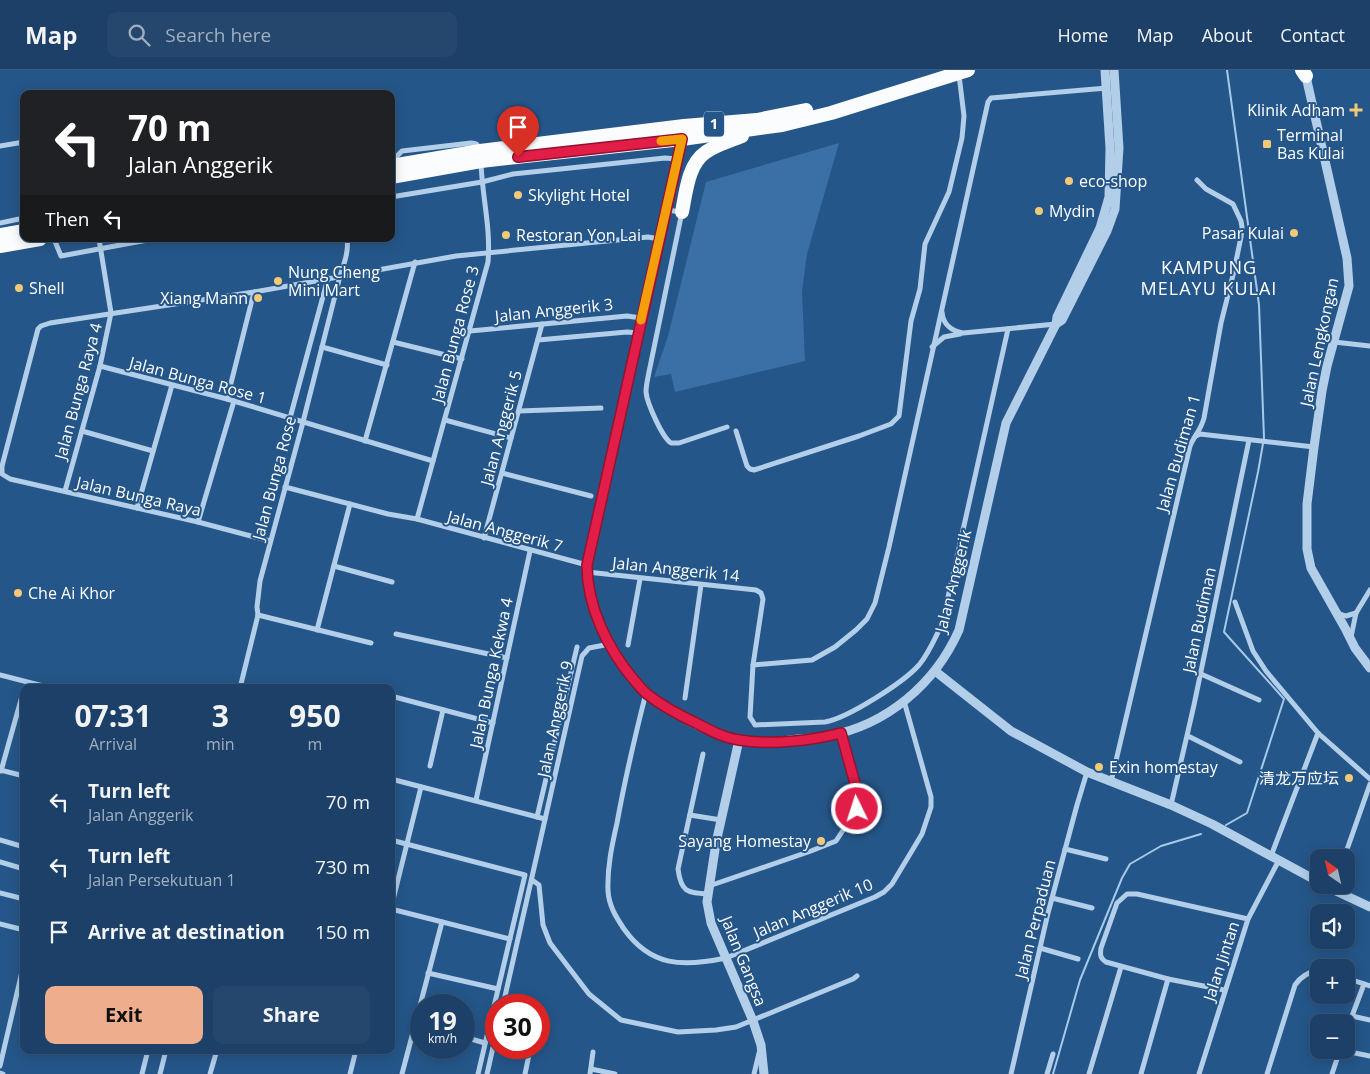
<!DOCTYPE html>
<html lang="en">
<head>
<meta charset="utf-8">
<style>
	body { margin:0; font-family:"Open Sans","Noto Sans SC",sans-serif; background:#25476d; color:#f1f3f6; height:100vh; display:flex; flex-direction:column; font-size:19px; white-space:nowrap }
	* { box-sizing:border-box; margin:0 }
	p { font-size:16px; color:#a0afc0 }
	.icon { flex:none; width:28px; height:28px; fill:none; stroke:currentColor; stroke-width:2; stroke-linecap:round; stroke-linejoin:round }
	.map { position:relative; flex:1; overflow:hidden }
	.side { position:absolute; left:20px; top:614px; width:375px; height:370px; display:flex; flex-direction:column; background:#1c4067; border-radius:10px; box-shadow:0 2px 12px #0003,0 0 0 1px #3a597b }
	.side>* { flex:none }
	.guide { position:absolute; left:20px; top:20px; width:375px; height:152px; border-radius:10px; box-shadow:0 2px 12px #0003,0 0 0 1px #3a597b; background:#202124; color:#fff; overflow:hidden }
	.needle { width:32px; rotate:326deg }
	.buttons { position:absolute; left:1310px; top:779px; display:grid; gap:10px }
	.buttons a { display:grid; place-items:center; width:45px; height:45px; border-radius:10px; background:#1c4067; box-shadow:0 2px 12px #0003,0 0 0 1px #3a597b; font-size:25px }
	.speed { position:absolute; left:410px; top:924px; display:flex; gap:10px; font-size:25px; font-weight:700; text-align:center }
	.speed>* { display:grid; place-content:center; width:65px; height:65px; border-radius:50%; background:#1c4067; box-shadow:0 2px 12px #0003,0 0 0 1px #3a597b; line-height:1 }
	.speed small { font-size:12px; font-weight:400 }
	.speed .limit { border:8px solid #d22; background:#fff; color:#111 }
	.pin { position:absolute; display:grid; place-items:center; width:42px; height:42px; color:#fff; margin:-51px -21px; border-radius:50% 50% 50% 0; rotate:-45deg; box-shadow:0 0 5px #0007 }
	.pin .icon { rotate:45deg }
	.me { position:absolute; width:55px; margin:-28px; rotate:356deg; stroke-linejoin:round; filter:drop-shadow(0 0 4px #0008) }
	.turn { display:flex; align-items:center; gap:18px; height:105px; padding:0 25px; font-size:22px }
	.turn .icon { width:65px; height:65px; stroke-width:2.5 }
	.turn b { display:block; font-size:35px; line-height:42px }
	.then { display:flex; align-items:center; height:48px; padding:0 25px; background:#0003; gap:10px; font-size:19px }
	.eta { display:flex; justify-content:space-evenly; align-items:center; height:85px; text-align:center }
	.eta b { font-size:30px; font-weight:700; line-height:35px }
	.button { display:flex; gap:10px; margin-top:auto; padding:10px 25px }
	.button a { flex:1; height:58px; border-radius:10px; background:#eead8d; color:#111; font-size:20px; font-weight:700; line-height:58px; text-align:center }
	.button a+a { background:#25476d; color:#f1f3f6 }
	ul { padding:0; list-style:none }
	li { display:flex; align-items:center; gap:15px; height:65px; padding:0 25px }
	li div { flex:1 }
	li b { display:block; font-size:19px }
	li em { font-style:normal }
	header { display:flex; align-items:center; gap:30px; box-sizing:border-box; height:70px; padding:0 25px; background:#1c4067; border-bottom:1px solid #3a597b }
	header strong { font-size:24px }
	nav { display:flex; gap:28px; margin-inline-start:auto; font-size:18px }
	.search { width:350px; height:45px; background:#25476d; display:flex; align-items:center; gap:12px; box-sizing:border-box; padding:0 18px; border-radius:10px; color:#a0afc0; font-size:19px }
	.map>svg:first-child { display:block }
</style>
</head>
<body>
<header>
<strong>Map</strong>
<div class="search"><svg class="icon" aria-label="search" viewBox="0 0 24 24"><circle cx="10" cy="10" r="6"/><path d="M15 15l6 6"/></svg>Search here</div>
<nav><a>Home</a><a>Map</a><a>About</a><a>Contact</a></nav>
</header>
<div class="map">
<svg width="1370" height="1004" viewBox="0 0 1370 1004">
	<rect width="100%" height="100%" fill="#255689"/>
	<path fill="#3a70a5" d="M 839,73 L 807,184 L 802,222 L 805,291 L 675,322 L 671,304 L 654,307 L 668,266 L 706,112 Z"/>
	<g fill="none" stroke-linecap="round" stroke-linejoin="round">
		<g stroke="#a6c9ea" stroke-width="2">
			<path d="M 1226,755 L 1247,743 L 1284,629 L 1224,562 L 1258,402 L 1264,368 L 1259,235 L 1227,0"/>
			<path d="M 1053,1004 L 1080,910 L 1122,808 L 1130,794 L 1161,776 L 1201,764"/>
		</g>
		<g stroke="#b2cee9" stroke-width="5">
			<path d="M 0,76 L 24,72"/>
			<path d="M 391,87 L 397,86 L 402,81 L 471,73 C 476,73 478,74 479,79"/>
			<path d="M 391,127 L 482,112 L 513,104 L 665,88 L 677,89"/>
			<path d="M 666,140 L 682,142 L 649,302 C 648,308 646,315 646,322 C 647,333 662,367 671,373 L 679,373 L 727,357"/>
			<path d="M 0,153 L 24,148"/>
			<path d="M 54,169 L 61,186 L 153,169"/>
			<path d="M 942,242 C 943,254 951,261 963,263 L 1056,254"/>
			<path d="M 470,261 L 627,246 L 641,248"/>
			<path d="M 538,270 L 627,262 L 638,263"/>
			<path d="M 393,272 L 462,289"/>
			<path d="M 1334,272 L 1370,276"/>
			<path d="M 322,277 L 387,295"/>
			<path d="M 932,277 L 944,267 L 960,264"/>
			<path d="M 100,296 L 227,329 L 433,391"/>
			<path d="M 227,329 L 254,222"/>
			<path d="M 519,341 L 601,338"/>
			<path d="M 290,348 L 328,208"/>
			<path d="M 445,350 L 511,368"/>
			<path d="M 82,361 L 153,381"/>
			<path d="M 736,361 L 747,396 L 750,399 L 754,400 L 859,366 L 891,354 L 899,346 L 911,251 L 920,219 L 925,174 L 949,122 L 962,68 L 964,46 L 959,5"/>
			<path d="M 1196,366 L 1200,364 L 1314,377"/>
			<path d="M 365,371 L 415,192"/>
			<path d="M 502,403 L 591,426"/>
			<path d="M 285,417 L 388,444 L 417,449 L 587,495"/>
			<path d="M 65,421 L 100,296 L 111,243 L 99,169"/>
			<path d="M 137,438 L 172,315"/>
			<path d="M 417,449 L 488,192 C 491,158 482,126 481,93"/>
			<path d="M 198,452 L 234,331"/>
			<path d="M 484,468 L 542,254"/>
			<path d="M 270,471 L 198,452 L 10,409 L 2,404 L 2,396 L 38,259 L 41,256 L 50,253 L 254,222 L 456,186 L 648,167 L 659,169"/>
			<path d="M 334,496 L 392,512"/>
			<path d="M 587,502 L 756,520 L 761,523 L 763,529 L 753,595 L 750,647 L 755,655 L 825,652 C 848,648 904,612 919,595 C 929,583 935,568 942,554 L 1008,259"/>
			<path d="M 1235,532 L 1253,581 L 1266,601 L 1318,663 L 1370,709"/>
			<path d="M 1337,543 L 1346,546 L 1356,543 L 1370,520"/>
			<path d="M 258,545 L 371,573"/>
			<path d="M 317,560 L 350,434"/>
			<path d="M 396,564 L 507,588"/>
			<path d="M 1351,567 L 1356,543"/>
			<path d="M 628,575 L 640,509"/>
			<path d="M 753,595 L 812,590 L 835,577 L 856,560 L 867,549 L 875,533 L 889,477 L 988,32 L 991,28 L 1107,18"/>
			<path d="M 1201,604 L 1259,630"/>
			<path d="M 0,605 L 51,618"/>
			<path d="M 240,618 L 258,545 L 257,537 L 260,511 L 303,352 L 340,206 C 344,194 349,181 347,169"/>
			<path d="M 646,623 C 635,666 625,709 617,753 C 612,775 607,798 608,821 C 609,836 616,847 624,859 C 651,897 683,897 726,888 L 875,827 L 884,822 L 892,814 L 922,764 L 931,737 L 931,727 L 904,631"/>
			<path d="M 391,626 L 493,653"/>
			<path d="M 685,628 L 701,515"/>
			<path d="M 391,635 L 393,627"/>
			<path d="M 1188,666 L 1240,692"/>
			<path d="M 703,684 L 678,799 C 681,822 687,823 708,824"/>
			<path d="M 430,696 L 443,640"/>
			<path d="M 0,700 L 24,706"/>
			<path d="M 1,701 L 24,619"/>
			<path d="M 391,709 L 545,749"/>
			<path d="M 1111,712 L 1190,376 C 1194,366 1201,360 1204,348 L 1221,253 L 1234,201 L 1241,167 L 1242,157 L 1241,151 L 1233,134 L 1206,119 L 1197,110"/>
			<path d="M 476,730 L 530,481"/>
			<path d="M 1171,735 L 1194,635 L 1249,370"/>
			<path d="M 690,745 L 721,750"/>
			<path d="M 537,747 L 577,577"/>
			<path d="M 0,770 L 24,777"/>
			<path d="M 391,770 L 525,805 L 478,1004"/>
			<path d="M 1065,779 L 1106,789"/>
			<path d="M 1271,786 L 1318,663"/>
			<path d="M 1344,788 L 1370,714"/>
			<path d="M 0,792 L 24,799"/>
			<path d="M 532,810 L 539,815 L 543,855 L 550,873 L 589,924 L 621,950 L 678,962 L 716,960 L 736,957 L 853,909 L 857,906"/>
			<path d="M 709,816 L 811,781 L 836,771 L 857,739 L 859,732 L 841,663"/>
			<path d="M 0,823 L 24,829"/>
			<path d="M 1052,828 L 1092,838"/>
			<path d="M 391,838 L 421,717"/>
			<path d="M 391,839 L 510,869"/>
			<path d="M 0,854 L 24,860"/>
			<path d="M 1040,878 L 1078,889"/>
			<path d="M 428,903 L 498,919"/>
			<path d="M 1346,908 L 1370,916"/>
			<path d="M 1224,920 L 1168,909 L 1106,892 C 1100,888 1100,885 1101,878 L 1117,833 L 1127,824 L 1137,824 L 1248,849"/>
			<path d="M 504,931 L 512,935"/>
			<path d="M 503,935 L 582,586 L 589,578 L 610,574"/>
			<path d="M 1352,946 L 1370,950"/>
			<path d="M 1346,962 L 1364,914"/>
			<path d="M 464,967 L 485,973"/>
			<path d="M 1340,980 L 1370,986"/>
			<path d="M 0,996 L 24,893"/>
			<path d="M 591,999 L 615,1004"/>
			<path d="M 0,1003 L 3,1004"/>
			<path d="M 142,1004 L 148,980"/>
			<path d="M 160,1004 L 166,980"/>
			<path d="M 210,1004 L 217,980"/>
			<path d="M 350,1004 L 356,980"/>
			<path d="M 402,1004 L 442,852"/>
			<path d="M 487,1004 L 496,964"/>
			<path d="M 525,1004 L 530,980"/>
			<path d="M 590,1004 L 593,982"/>
			<path d="M 754,1004 L 759,983"/>
			<path d="M 1011,1004 L 1048,843 L 1077,735 L 1087,702"/>
			<path d="M 1047,1004 L 1053,984"/>
			<path d="M 1089,1004 L 1121,897"/>
			<path d="M 1141,1004 L 1168,909"/>
			<path d="M 1199,1004 L 1248,849 L 1279,790"/>
			<path d="M 1267,1004 L 1295,915 C 1301,906 1308,902 1319,900"/>
			<path d="M 1332,1004 L 1340,980"/>
		</g>
		<g stroke="#b2cee9" stroke-width="9">
			<path d="M 1305,2 L 1347,188 L 1349,216 L 1327,296 L 1322,321 L 1314,377 L 1307,434 L 1307,479 L 1311,498 L 1345,558 L 1355,578 L 1370,598"/>
			<path d="M 682,69 L 587,495 C 587,524 598,553 612,578 C 621,594 632,612 647,623 C 667,641 711,665 737,670 C 757,674 778,672 798,669 C 808,668 818,668 828,666 C 887,655 935,614 959,560 L 1006,353 L 1056,254 L 1057,247 L 1100,158 L 1109,127 L 1110,78 L 1105,0"/>
			<path d="M 1056,254 L 1062,250 L 1107,161 L 1115,139 L 1119,78 L 1114,0"/>
			<path d="M 935,601 L 1011,661 L 1087,702 L 1171,735 L 1212,754 L 1319,812"/>
			<path d="M 739,670 L 716,773 L 707,832 L 711,853 L 753,951 L 761,975 L 764,1004"/>
			<path d="M 1323,815 L 1370,837"/>
		</g>
		<g stroke="#fafcfe" stroke-width="14">
			<path d="M 1302,0 L 1306,6"/>
			<path d="M 391,96 L 480,81 L 684,56 L 757,50 L 806,40"/>
			<path d="M 391,107 L 481,91 L 682,69 L 782,55 L 831,43 L 968,0"/>
			<path d="M 682,142 C 686,122 688,94 706,82 C 716,75 730,71 742,66"/>
			<path d="M 0,165 L 24,161"/>
			<path d="M 0,176 L 40,169"/>
		</g>
	</g>
	<g fill="none" stroke-linecap="round" stroke-linejoin="round">
		<defs>
			<path id="route" d="M 518,87 L 682,69 L 587,495 C 587,537 608,579 634,610 C 638,614 642,620 647,624 C 662,636 679,645 696,653 C 710,660 723,668 739,670 C 770,675 810,671 841,663 L 859,728 L 857,739"/>
		</defs>
		<use href="#route" stroke="#92132f" stroke-width="12"/>
		<use href="#route" stroke="#e11d48" stroke-width="9"/>
		<path stroke="#f59e0b" stroke-width="9" d="M 641,250 L 682,69 L 661,71"/>
	</g>
	<g fill="#f3c976" stroke="#255689" stroke-width="2">
		<path d="M1353.5 32.5h5v5h5v5h-5v5h-5v-5h-5v-5h5z"/>
		<rect x="1262" y="69" width="10" height="10" rx="2.5"/>
		<circle cx="1069" cy="111" r="5"/>
		<circle cx="518" cy="125" r="5"/>
		<circle cx="1039" cy="141" r="5"/>
		<circle cx="1294" cy="163" r="5"/>
		<circle cx="506" cy="165" r="5"/>
		<circle cx="278" cy="211" r="5"/>
		<circle cx="19" cy="218" r="5"/>
		<circle cx="258" cy="228" r="5"/>
		<circle cx="18" cy="523" r="5"/>
		<circle cx="1099" cy="697" r="5"/>
		<circle cx="1349" cy="708" r="5"/>
		<circle cx="821" cy="771" r="5"/>
	</g>
	<g text-anchor="middle" stroke-width="4" stroke-linejoin="round" paint-order="stroke">
		<rect fill="#255689" stroke="#beccdc" stroke-width="1" x="704" y="41.5" width="20" height="25" rx="4"/>
		<g font-size="15" font-weight="bold" fill="#fff">
			<text x="714" y="59">1</text>
		</g>
		<g font-size="16" fill="#fff" stroke="#255689" text-anchor="start">
			<text x="1345" y="46" text-anchor="end">Klinik Adham</text>
			<text x="1277" y="71">Terminal<tspan x="1277" dy="18">Bas Kulai</tspan></text>
			<text x="1079" y="117">eco-shop</text>
			<text x="528" y="131">Skylight Hotel</text>
			<text x="1049" y="147">Mydin</text>
			<text x="1284" y="169" text-anchor="end">Pasar Kulai</text>
			<text x="516" y="171">Restoran Yon Lai</text>
			<text x="288" y="208">Nung Cheng<tspan x="288" dy="18">Mini Mart</tspan></text>
			<text x="29" y="224">Shell</text>
			<text x="248" y="234" text-anchor="end">Xiang Mann</text>
			<text x="28" y="529">Che Ai Khor</text>
			<text x="1109" y="703">Exin homestay</text>
			<text x="1339" y="714" text-anchor="end">清龙万应坛</text>
			<text x="811" y="777" text-anchor="end">Sayang Homestay</text>
		</g>
		<g font-size="16" fill="#fff" stroke="#255689">
			<text transform="translate(554 240) rotate(-6)" y="6">Jalan Anggerik 3</text>
			<text transform="translate(455 264) rotate(-75)" y="6">Jalan Bunga Rose 3</text>
			<text transform="translate(1319 272) rotate(-78)" y="6">Jalan Lengkongan</text>
			<text transform="translate(198 310) rotate(15)" y="6">Jalan Bunga Rose 1</text>
			<text transform="translate(78 321) rotate(-75)" y="6">Jalan Bunga Raya 4</text>
			<text transform="translate(501 358) rotate(-75)" y="6">Jalan Anggerik 5</text>
			<text transform="translate(1178 383) rotate(-74)" y="6">Jalan Budiman 1</text>
			<text transform="translate(274 408) rotate(-75)" y="6">Jalan Bunga Rose</text>
			<text transform="translate(139 426) rotate(13)" y="6">Jalan Bunga Raya</text>
			<text transform="translate(505 461) rotate(15)" y="6">Jalan Anggerik 7</text>
			<text transform="translate(676 499) rotate(6)" y="6">Jalan Anggerik 14</text>
			<text transform="translate(953 511) rotate(-76)" y="6">Jalan Anggerik</text>
			<text transform="translate(1199 550) rotate(-78)" y="6">Jalan Budiman</text>
			<text transform="translate(491 603) rotate(-78)" y="6">Jalan Bunga Kekwa 4</text>
			<text transform="translate(555 649) rotate(-78)" y="6">Jalan Anggerik 9</text>
			<text transform="translate(813 838) rotate(-23)" y="6">Jalan Anggerik 10</text>
			<text transform="translate(1035 849) rotate(-76)" y="6">Jalan Perpaduan</text>
			<text transform="translate(744 891) rotate(68)" y="6">Jalan Gangsa</text>
			<text transform="translate(1221 891) rotate(-72)" y="6">Jalan Jintan</text>
		</g>
		<g font-size="18" letter-spacing="1" fill="#fff" stroke="#255689">
			<text x="1209" y="204">KAMPUNG<tspan x="1209" dy="21">MELAYU KULAI</tspan></text>
		</g>
	</g>
</svg>
<div class="buttons">
<a><svg class="needle" viewBox="-14 -14 28 28"><path d="M0-13l5 13h-10z" fill="#e53935"/><path d="M0 13l5-13h-10z" fill="#a0afc0"/></svg></a>
<a><svg class="icon" aria-label="sound" viewBox="0 0 24 24"><path d="M4 9h4l5-4v14l-5-4H4zM17 9q2 3 0 6"/></svg></a>
<a>+</a>
<a>−</a>
</div>
<div class="speed"><div>19<small>km/h</small></div><div class="limit">30</div></div>
<div class="pin" style="left:518px;top:87px;background:#d93025"><svg class="icon" aria-label="arrive" viewBox="0 0 24 24"><path d="M6 21V4h12l-3 4 3 4H6"/></svg></div>
<svg class="me" style="left:857px;top:739px" viewBox="-20 -20 40 40"><circle r="17" fill="#e11d48" stroke="#fff" stroke-width="3"/><path d="M0-11L8 9 0 5-8 9z" fill="#fff"/></svg>
<div class="guide">
<div class="turn"><svg class="icon" aria-label="left" viewBox="0 0 24 24"><path d="M17 20v-9H6M10 6l-5 5 5 5"/></svg><div><b>70 m</b>Jalan Anggerik</div></div>
<div class="then">Then<svg class="icon" aria-label="left" viewBox="0 0 24 24"><path d="M17 20v-9H6M10 6l-5 5 5 5"/></svg></div>
</div>
<section class="side">
<div class="eta">
<div><b>07:31</b><p>Arrival</p></div>
<div><b>3</b><p>min</p></div>
<div><b>950</b><p>m</p></div>
</div>
<ul>
<li><svg class="icon" aria-label="left" viewBox="0 0 24 24"><path d="M17 20v-9H6M10 6l-5 5 5 5"/></svg><div><b>Turn left</b><p>Jalan Anggerik</p></div><em>70 m</em></li>
<li><svg class="icon" aria-label="left" viewBox="0 0 24 24"><path d="M17 20v-9H6M10 6l-5 5 5 5"/></svg><div><b>Turn left</b><p>Jalan Persekutuan 1</p></div><em>730 m</em></li>
<li><svg class="icon" aria-label="arrive" viewBox="0 0 24 24"><path d="M6 21V4h12l-3 4 3 4H6"/></svg><div><b>Arrive at destination</b></div><em>150 m</em></li>
</ul>
<div class="button"><a>Exit</a><a>Share</a></div>
</section>
</div>
</body>
</html>
